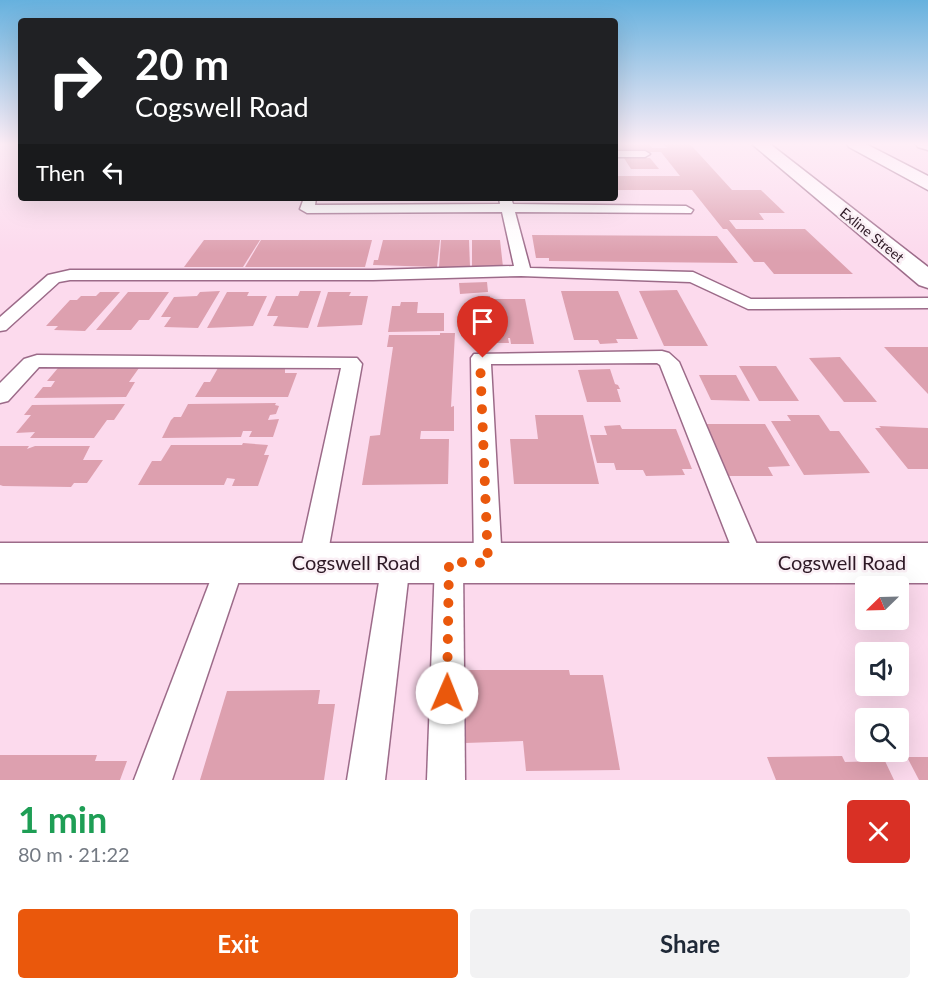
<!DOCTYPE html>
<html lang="en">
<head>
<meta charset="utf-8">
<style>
	body { margin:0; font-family:Lato,sans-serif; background:#f2f2f3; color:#1f2937; height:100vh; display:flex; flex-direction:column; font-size:22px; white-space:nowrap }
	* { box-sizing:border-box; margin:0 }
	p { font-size:20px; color:#747a83 }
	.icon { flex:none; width:33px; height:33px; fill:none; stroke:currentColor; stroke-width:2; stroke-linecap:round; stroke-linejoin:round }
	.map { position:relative; height:780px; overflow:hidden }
	.side { display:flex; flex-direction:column; background:#fff; flex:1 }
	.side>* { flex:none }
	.hud { position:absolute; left:18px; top:18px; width:600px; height:183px; border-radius:6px; box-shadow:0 6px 24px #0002; background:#202124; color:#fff; overflow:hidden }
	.needle { width:39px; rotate:247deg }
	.fabs { position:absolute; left:855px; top:576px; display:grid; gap:12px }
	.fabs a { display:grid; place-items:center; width:54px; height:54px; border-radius:6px; background:#fff; box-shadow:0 6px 24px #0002; font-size:30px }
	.pin { position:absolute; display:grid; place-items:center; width:51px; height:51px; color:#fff; margin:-62px -26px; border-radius:50% 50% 50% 0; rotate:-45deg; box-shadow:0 0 6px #0007 }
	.pin .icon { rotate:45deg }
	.me { position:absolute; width:66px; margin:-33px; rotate:1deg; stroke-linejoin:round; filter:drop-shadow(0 0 4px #0008) }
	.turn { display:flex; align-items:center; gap:21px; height:126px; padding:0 18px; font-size:27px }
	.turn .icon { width:78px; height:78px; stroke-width:2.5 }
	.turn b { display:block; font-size:42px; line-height:51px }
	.then { display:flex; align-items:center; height:57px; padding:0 18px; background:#0003; gap:12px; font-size:22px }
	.round { display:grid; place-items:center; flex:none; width:63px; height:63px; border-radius:6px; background:#f2f2f3 }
	.headline { display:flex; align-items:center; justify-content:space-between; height:102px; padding:0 18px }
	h1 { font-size:36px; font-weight:700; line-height:45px; color:#1e9e55 }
	.action { display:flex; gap:12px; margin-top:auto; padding:12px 18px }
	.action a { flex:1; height:69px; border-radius:6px; background:#ea580c; color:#fff; font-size:24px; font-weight:700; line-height:69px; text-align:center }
	.action a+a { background:#f2f2f3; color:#1f2937 }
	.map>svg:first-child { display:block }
</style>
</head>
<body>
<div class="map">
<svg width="928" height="780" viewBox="0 0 928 780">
	<rect width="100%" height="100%" fill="#fcdaed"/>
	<g fill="#dda0af">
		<path d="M 615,144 L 649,144 L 652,148 L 667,148 L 663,144 L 690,144 L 732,190 L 761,190 L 785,213 L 759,213 L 764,220 L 729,220 L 736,229 L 805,229 L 853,274 L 774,274 L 764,262 L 754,262 L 727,229 L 723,229 L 692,190 L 615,190 L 615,176 L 680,176 L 661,152 L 615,152 Z"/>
		<path d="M 624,158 L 650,158 L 659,169 L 631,169 Z"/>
		<path d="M 532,235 L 717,236 L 738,263 L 549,261 L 549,258 L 536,258 Z"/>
		<path d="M 204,240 L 260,240 L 243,267 L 184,267 Z"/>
		<path d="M 261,240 L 372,240 L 365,267 L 245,267 Z"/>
		<path d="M 383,240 L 440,240 L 437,267 L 373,265 L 374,260 L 378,260 Z"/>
		<path d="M 441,240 L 469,240 L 470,267 L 439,267 Z"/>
		<path d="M 472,240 L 500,240 L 503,267 L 472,267 Z"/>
		<path d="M 487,282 L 488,292 L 460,294 L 459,283 Z"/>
		<path d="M 677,290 L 708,346 L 664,346 L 639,291 Z"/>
		<path d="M 220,291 L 198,328 L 164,327 L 171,317 L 161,317 L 174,297 L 197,296 L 200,292 Z"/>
		<path d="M 300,291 L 321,291 L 308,328 L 273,326 L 278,316 L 267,316 L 276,296 L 298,296 Z"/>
		<path d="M 561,291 L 618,291 L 638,339 L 616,339 L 618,343 L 600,344 L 598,340 L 574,340 Z"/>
		<path d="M 100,292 L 120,292 L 85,331 L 54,330 L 58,326 L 46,326 L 70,300 L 77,300 L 81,296 L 96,296 Z"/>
		<path d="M 128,292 L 169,292 L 149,320 L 139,320 L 131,330 L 96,330 Z"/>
		<path d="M 227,292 L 249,292 L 247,296 L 267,296 L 253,326 L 207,328 Z"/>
		<path d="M 328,292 L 351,292 L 349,296 L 368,296 L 362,325 L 317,327 Z"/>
		<path d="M 478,296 L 490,296 L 490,299 L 525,299 L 534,344 L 511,344 L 510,338 L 508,338 L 509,343 L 477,343 L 475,299 L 478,299 Z"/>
		<path d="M 401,302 L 418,302 L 417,313 L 444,313 L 444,331 L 388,332 L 392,306 L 400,306 Z"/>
		<path d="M 440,333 L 455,333 L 451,407 L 454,406 L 454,431 L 421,431 L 420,439 L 449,439 L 448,484 L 362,485 L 370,436 L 380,435 L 393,347 L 387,347 L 389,335 L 440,335 Z"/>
		<path d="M 884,347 L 928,347 L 928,394 Z"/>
		<path d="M 840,357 L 877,402 L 844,402 L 809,358 Z"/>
		<path d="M 739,366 L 776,366 L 799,401 L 759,401 Z"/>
		<path d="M 285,367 L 285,373 L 297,373 L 288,397 L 195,397 L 204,382 L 210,382 L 218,368 Z"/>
		<path d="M 58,368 L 139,368 L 129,382 L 135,382 L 126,397 L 34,398 L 43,387 L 51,387 L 55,381 L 47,381 Z"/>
		<path d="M 610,369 L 615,384 L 618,385 L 620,389 L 617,389 L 621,402 L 587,402 L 578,370 Z"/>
		<path d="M 699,375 L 736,375 L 750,401 L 711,400 Z"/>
		<path d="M 276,403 L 275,405 L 279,406 L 276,414 L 270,415 L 268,420 L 279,419 L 273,437 L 249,437 L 252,431 L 243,431 L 241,437 L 162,438 L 171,420 L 174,417 L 181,417 L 188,404 Z"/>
		<path d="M 125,404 L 114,420 L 107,420 L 94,438 L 30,438 L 35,432 L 16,433 L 31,415 L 24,415 L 32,405 Z"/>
		<path d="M 535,415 L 583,415 L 599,484 L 514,484 L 510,439 L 538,439 Z"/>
		<path d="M 787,415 L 819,415 L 830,431 L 839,431 L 870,473 L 804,475 L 771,421 L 791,421 Z"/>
		<path d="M 704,424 L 765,424 L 790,466 L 768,467 L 773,476 L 728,476 Z"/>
		<path d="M 620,425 L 622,429 L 676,429 L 692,469 L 682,469 L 685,475 L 646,476 L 643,470 L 616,470 L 614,463 L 597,463 L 590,435 L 607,435 L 604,426 Z"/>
		<path d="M 879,426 L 928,428 L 928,469 L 908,469 L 875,428 L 881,428 Z"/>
		<path d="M 243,443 L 268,445 L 264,455 L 269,455 L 258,486 L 232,486 L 235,479 L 227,478 L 224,485 L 138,485 L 152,461 L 161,461 L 171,445 L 242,445 Z"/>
		<path d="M 0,446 L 29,446 L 27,449 L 35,446 L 90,446 L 83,460 L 103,460 L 87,483 L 74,483 L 71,487 L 3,486 L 0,485 Z"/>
		<path d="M 464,670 L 569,670 L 570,675 L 603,675 L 620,770 L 526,771 L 523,741 L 465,743 Z"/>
		<path d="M 320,690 L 318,704 L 335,704 L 324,780 L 200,780 L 227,691 Z"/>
		<path d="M 0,755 L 97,755 L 95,761 L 127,761 L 120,780 L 0,780 Z"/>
		<path d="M 842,756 L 845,762 L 885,761 L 894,780 L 776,780 L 767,757 Z"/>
		<path d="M 907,757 L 928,757 L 928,780 L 919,780 Z"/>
	</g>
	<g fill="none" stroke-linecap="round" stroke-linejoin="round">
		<defs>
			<g id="lane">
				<path d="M 615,151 L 645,151 L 650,154 L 645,157 L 615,157 Z"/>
				<path d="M 304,198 L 316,198 L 315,205 L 500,204 L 499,198 L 511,198 L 513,204 L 686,206 L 693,210 L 691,213 L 515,212 L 530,268 L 693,272 L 751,299 L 928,298 L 928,308 L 748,309 L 690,282 L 521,276 L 373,280 L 70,280 L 59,282 L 6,330 L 0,331 L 0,317 L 48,275 L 70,270 L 373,270 L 514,266 L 502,212 L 307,213 L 300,209 Z"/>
				<path d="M 662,351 L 669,353 L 679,362 L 765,563 L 761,572 L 751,576 L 741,572 L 660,365 L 657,363 L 491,364 L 502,563 L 498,572 L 488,576 L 478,572 L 474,563 L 471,358 L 474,354 Z"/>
				<path d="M 37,355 L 357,358 L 362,364 L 326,563 L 322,572 L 312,576 L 302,572 L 298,563 L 341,368 L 39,367 L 8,401 L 0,403 L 0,383 L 24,359 Z"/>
				<path d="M 231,550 L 241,554 L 245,563 L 172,780 L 134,780 L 217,563 L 221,554 Z"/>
				<path d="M 396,550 L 406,554 L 410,563 L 385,780 L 347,780 L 382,563 L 386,554 Z"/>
				<path d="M 449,550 L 459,554 L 463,563 L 465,780 L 427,780 L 435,563 L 439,554 Z"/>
			</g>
			<g id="secondary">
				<path d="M 752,144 L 770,144 L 928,267 L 928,288 L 919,285 Z"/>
				<rect x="0" y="543" width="928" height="40"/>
			</g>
			<g id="highway">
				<path d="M 847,144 L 866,144 L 928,176 L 928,190 L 849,147 Z"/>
				<path d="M 916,144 L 928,144 L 928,150 L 918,147 Z"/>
			</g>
		</defs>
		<use href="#lane" stroke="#9c6b89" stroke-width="3"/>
		<use href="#secondary" stroke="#9c6b89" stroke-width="3"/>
		<use href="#highway" stroke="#9c6b89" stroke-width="3"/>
		<use href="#lane" fill="#fff" fill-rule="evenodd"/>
		<use href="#secondary" fill="#fff" fill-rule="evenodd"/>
		<use href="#highway" fill="#fff" fill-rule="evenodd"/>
	</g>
	<linearGradient id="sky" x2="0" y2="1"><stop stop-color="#66b1de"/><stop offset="0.57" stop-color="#feeef7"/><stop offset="1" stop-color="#feeef7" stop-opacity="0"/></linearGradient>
	<rect width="928" height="253" fill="url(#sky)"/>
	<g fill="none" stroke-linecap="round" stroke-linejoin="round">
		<path stroke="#ea580c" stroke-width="10" stroke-dasharray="0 18" d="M 447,693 L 449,562 L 488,563 L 480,359 L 483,358"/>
	</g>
	<g text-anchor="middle" stroke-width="5" stroke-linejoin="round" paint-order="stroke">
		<g font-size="14" fill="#2e1a26" stroke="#faeff5">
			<text transform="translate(872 235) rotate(39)" y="5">Exline Street</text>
		</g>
		<g font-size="20" fill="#2e1a26" stroke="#faeff5">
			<text x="356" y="570">Cogswell Road</text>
			<text x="842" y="570">Cogswell Road</text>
		</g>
	</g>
</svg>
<div class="fabs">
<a><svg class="needle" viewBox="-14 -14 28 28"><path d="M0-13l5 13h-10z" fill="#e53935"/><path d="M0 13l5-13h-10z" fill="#747a83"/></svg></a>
<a><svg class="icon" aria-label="sound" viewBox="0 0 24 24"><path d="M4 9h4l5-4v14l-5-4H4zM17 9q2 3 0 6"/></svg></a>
<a><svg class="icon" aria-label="search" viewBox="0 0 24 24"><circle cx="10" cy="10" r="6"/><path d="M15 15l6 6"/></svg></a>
</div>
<div class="pin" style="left:483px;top:358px;background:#d93025"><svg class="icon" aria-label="arrive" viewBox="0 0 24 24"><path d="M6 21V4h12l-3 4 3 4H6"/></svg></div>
<svg class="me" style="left:447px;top:693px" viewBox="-20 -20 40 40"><circle r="19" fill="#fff"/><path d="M0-13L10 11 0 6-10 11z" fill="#ea580c"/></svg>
<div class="hud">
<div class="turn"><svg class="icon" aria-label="right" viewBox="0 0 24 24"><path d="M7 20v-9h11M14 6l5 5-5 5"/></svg><div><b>20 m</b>Cogswell Road</div></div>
<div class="then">Then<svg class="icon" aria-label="left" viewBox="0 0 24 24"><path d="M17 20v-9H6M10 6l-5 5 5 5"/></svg></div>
</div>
</div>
<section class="side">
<div class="headline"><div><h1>1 min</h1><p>80 m · 21:22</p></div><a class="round" style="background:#d93025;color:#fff"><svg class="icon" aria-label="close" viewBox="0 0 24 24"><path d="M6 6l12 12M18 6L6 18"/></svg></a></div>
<div class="action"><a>Exit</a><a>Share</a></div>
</section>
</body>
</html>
